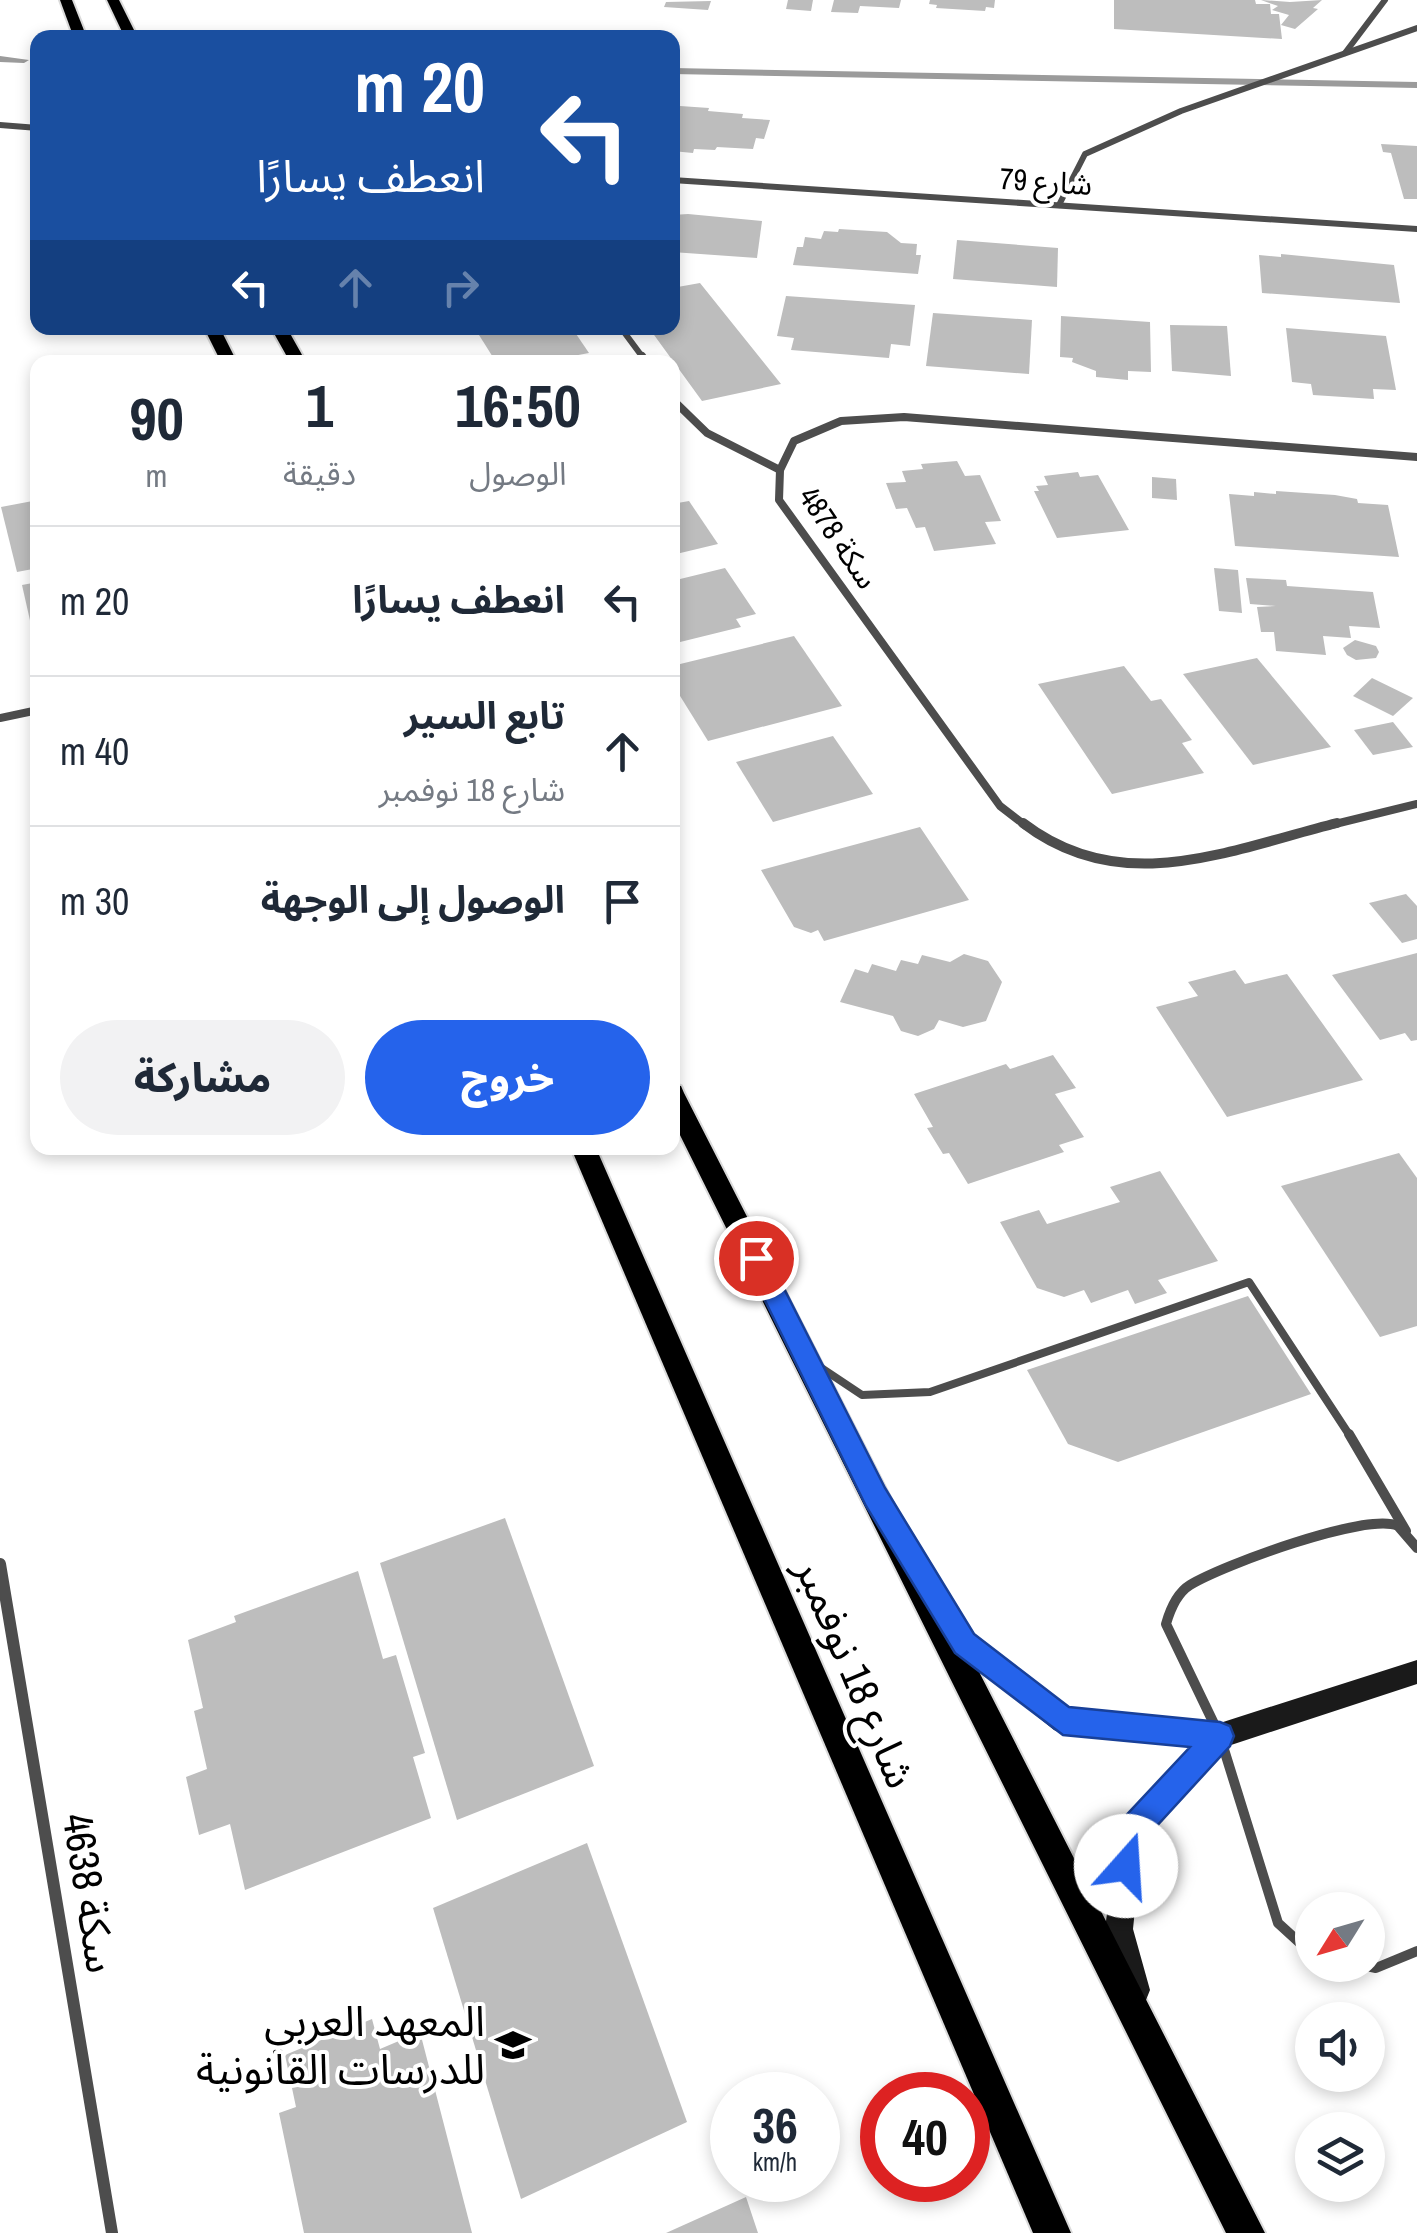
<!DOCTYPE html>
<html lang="ar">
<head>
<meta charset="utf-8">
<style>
	body { margin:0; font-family:"Archivo Narrow","Noto Sans Arabic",sans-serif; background:#f2f2f3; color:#1f2937; direction:rtl; height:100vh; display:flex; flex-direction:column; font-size:38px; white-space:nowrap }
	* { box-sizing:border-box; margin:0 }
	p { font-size:32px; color:#747a83 }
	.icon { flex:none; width:55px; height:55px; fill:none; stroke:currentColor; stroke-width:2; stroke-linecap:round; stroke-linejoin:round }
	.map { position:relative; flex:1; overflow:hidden; direction:ltr }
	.details { position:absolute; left:30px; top:355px; width:650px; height:800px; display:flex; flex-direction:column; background:#fff; border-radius:20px; box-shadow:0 5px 15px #0003; direction:rtl }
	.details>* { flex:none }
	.hud { position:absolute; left:30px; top:30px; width:650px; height:305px; border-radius:20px; box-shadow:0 5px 15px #0003; direction:rtl; background:#1a4fa0; color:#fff; overflow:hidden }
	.needle { width:65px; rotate:233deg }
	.controls { position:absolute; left:1295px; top:1892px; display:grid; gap:20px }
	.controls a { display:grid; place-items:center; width:90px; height:90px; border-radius:50%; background:#fff; box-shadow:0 5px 15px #0003; font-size:50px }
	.speed { position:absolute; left:710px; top:2072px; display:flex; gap:20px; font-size:50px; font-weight:700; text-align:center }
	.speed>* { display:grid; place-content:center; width:130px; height:130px; border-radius:50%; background:#fff; box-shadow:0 5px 15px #0003; line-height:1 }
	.speed small { font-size:25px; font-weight:400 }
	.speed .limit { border:15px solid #d22; background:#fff; color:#111 }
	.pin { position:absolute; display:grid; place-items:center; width:85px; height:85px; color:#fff; margin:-42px; border:5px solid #fff; border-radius:50%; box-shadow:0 2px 10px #0007 }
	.me { position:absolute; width:110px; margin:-55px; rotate:19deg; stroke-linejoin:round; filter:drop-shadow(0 0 8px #0008) }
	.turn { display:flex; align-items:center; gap:35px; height:210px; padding:0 30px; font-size:45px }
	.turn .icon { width:130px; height:130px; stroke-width:2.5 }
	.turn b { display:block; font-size:70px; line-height:85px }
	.lanes { display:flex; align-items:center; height:95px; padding:0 30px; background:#0003; justify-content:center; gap:50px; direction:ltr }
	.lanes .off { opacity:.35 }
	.eta { display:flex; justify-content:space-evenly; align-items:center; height:170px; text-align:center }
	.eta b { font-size:60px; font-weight:800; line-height:70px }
	.action { display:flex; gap:20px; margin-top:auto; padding:20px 30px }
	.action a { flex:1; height:115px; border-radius:60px; background:#2563eb; color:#fff; font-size:40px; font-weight:800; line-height:115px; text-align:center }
	.action a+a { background:#f2f2f3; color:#1f2937 }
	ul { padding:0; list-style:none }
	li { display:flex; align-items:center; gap:30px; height:150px; padding:0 30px; border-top:2px solid #e0e1e3 }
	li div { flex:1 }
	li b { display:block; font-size:38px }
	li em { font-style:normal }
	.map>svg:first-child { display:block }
</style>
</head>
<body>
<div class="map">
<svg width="1417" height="2233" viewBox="0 0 1417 2233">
	<rect width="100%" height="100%" fill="#fff"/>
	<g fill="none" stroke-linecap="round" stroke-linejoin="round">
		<g fill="#9b9b9b" fill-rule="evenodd">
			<path d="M 0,56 L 29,60 L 24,63 L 0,62 Z"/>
			<path d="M 672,68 L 1417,82 L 1417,88 L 672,74 Z"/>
		</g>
	</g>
	<g fill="#bdbdbd">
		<path d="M 788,0 L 813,0 L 811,11 L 786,9 Z"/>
		<path d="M 834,0 L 901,0 L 899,8 L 860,6 L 858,13 L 831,12 Z"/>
		<path d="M 930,0 L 995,0 L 994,8 L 986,7 L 985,11 L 936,8 L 937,5 L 929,4 Z"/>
		<path d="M 1114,0 L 1255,0 L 1256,4 L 1270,4 L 1271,14 L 1279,14 L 1282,39 L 1114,29 Z"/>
		<path d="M 1261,0 L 1290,2 L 1322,0 L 1313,8 L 1318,9 L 1295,29 L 1281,25 L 1289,15 L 1272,10 L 1278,6 Z"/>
		<path d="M 711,1 L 708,10 L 664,7 L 666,2 Z"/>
		<path d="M 680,106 L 709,108 L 708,111 L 743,114 L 742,118 L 770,120 L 764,139 L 756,138 L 753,149 L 717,147 L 715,150 L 694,149 L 693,153 L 672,151 L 672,125 Z"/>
		<path d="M 1381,144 L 1417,146 L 1417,199 L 1404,199 L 1391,153 L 1383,152 Z"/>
		<path d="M 688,214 L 762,221 L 757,258 L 672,252 L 672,215 Z"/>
		<path d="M 839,229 L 887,232 L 901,243 L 917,244 L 916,255 L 921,255 L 918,274 L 793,265 L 797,247 L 803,247 L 805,237 L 821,239 L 824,231 L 838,232 Z"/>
		<path d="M 957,240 L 1058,248 L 1057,287 L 953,279 Z"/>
		<path d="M 1281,254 L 1394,265 L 1400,303 L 1262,293 L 1259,255 L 1281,257 Z"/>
		<path d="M 700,283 L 781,384 L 702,401 L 649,328 L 672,328 L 672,288 Z"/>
		<path d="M 786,296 L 915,305 L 910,346 L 891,344 L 889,358 L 791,350 L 794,338 L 777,336 Z"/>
		<path d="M 933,313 L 1032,320 L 1029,374 L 926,366 Z"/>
		<path d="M 1061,316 L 1150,322 L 1151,372 L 1128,371 L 1128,380 L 1096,377 L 1096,371 L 1072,362 L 1073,358 L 1060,357 Z"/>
		<path d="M 1170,325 L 1227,326 L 1231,376 L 1172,371 Z"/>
		<path d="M 504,328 L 572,328 L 589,353 L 541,362 L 496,362 L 479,335 Z"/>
		<path d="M 1286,328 L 1386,336 L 1396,390 L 1373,389 L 1374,399 L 1313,395 L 1311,384 L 1292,382 Z"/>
		<path d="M 957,461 L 965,476 L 980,475 L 1001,521 L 985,522 L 996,544 L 934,551 L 925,527 L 916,528 L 907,508 L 896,509 L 886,483 L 906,482 L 902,471 L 923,469 L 921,464 Z"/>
		<path d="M 1078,472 L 1080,477 L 1098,475 L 1129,530 L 1057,538 L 1034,491 L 1039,491 L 1036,486 L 1048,485 L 1044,476 Z"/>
		<path d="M 1152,477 L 1176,479 L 1177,500 L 1152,498 Z"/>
		<path d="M 1276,491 L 1335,495 L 1357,499 L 1358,503 L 1388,505 L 1399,557 L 1235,546 L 1229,494 L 1254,496 L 1254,492 L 1276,494 Z"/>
		<path d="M 38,500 L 38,568 L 17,572 L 1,507 Z"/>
		<path d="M 689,501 L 718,544 L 672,555 L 672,504 Z"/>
		<path d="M 725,568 L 756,614 L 736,619 L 741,627 L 672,644 L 672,581 Z"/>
		<path d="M 1214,568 L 1238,570 L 1242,613 L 1219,611 Z"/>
		<path d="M 1246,578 L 1286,580 L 1287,586 L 1373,592 L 1380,628 L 1349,626 L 1351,638 L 1323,636 L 1326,655 L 1276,651 L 1274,632 L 1261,632 L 1257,607 L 1276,606 L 1250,604 Z"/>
		<path d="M 38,582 L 38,646 L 36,647 L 22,585 Z"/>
		<path d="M 794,636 L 842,706 L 708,741 L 672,683 L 672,666 Z"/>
		<path d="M 1355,640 L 1376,646 L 1379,652 L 1376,658 L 1356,660 L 1347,655 L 1343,648 Z"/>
		<path d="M 1257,658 L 1331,747 L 1253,765 L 1183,674 Z"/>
		<path d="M 1124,666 L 1151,701 L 1161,699 L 1192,740 L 1182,743 L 1204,773 L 1112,794 L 1038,684 Z"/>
		<path d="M 1372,678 L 1413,698 L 1393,716 L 1353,696 Z"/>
		<path d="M 1393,722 L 1413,747 L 1373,755 L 1354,730 Z"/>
		<path d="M 833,736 L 873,794 L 773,822 L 736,762 Z"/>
		<path d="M 920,827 L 969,900 L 824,941 L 818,930 L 811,933 L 794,927 L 761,870 Z"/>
		<path d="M 1406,894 L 1417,906 L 1417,939 L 1402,943 L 1369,903 Z"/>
		<path d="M 1417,953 L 1417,1040 L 1411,1041 L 1405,1033 L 1380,1040 L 1332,975 Z"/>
		<path d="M 964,954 L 988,961 L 1002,982 L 986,1021 L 963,1027 L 939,1020 L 934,1029 L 918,1036 L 901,1031 L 893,1016 L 840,1002 L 855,969 L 868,973 L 872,964 L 896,971 L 901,960 L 918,964 L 922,955 L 950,962 Z"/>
		<path d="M 1235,970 L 1245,984 L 1287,974 L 1363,1080 L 1227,1117 L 1156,1007 L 1198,996 L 1188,982 Z"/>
		<path d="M 1053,1055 L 1076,1088 L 1055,1094 L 1084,1137 L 1059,1145 L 1064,1152 L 968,1184 L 949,1153 L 943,1154 L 927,1128 L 933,1127 L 914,1094 L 1006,1064 L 1010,1069 Z"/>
		<path d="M 1399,1153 L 1417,1178 L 1417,1326 L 1380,1337 L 1281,1186 Z"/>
		<path d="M 1160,1171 L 1218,1261 L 1158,1280 L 1167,1293 L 1135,1304 L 1128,1290 L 1091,1303 L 1084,1290 L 1064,1297 L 1037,1288 L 1000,1222 L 1039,1210 L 1047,1224 L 1120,1202 L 1110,1187 Z"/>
		<path d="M 1248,1296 L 1311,1394 L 1118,1462 L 1068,1444 L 1027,1370 Z"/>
		<path d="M 505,1518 L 594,1766 L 457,1820 L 380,1563 Z"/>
		<path d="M 358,1571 L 383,1659 L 396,1655 L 425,1753 L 413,1757 L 431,1818 L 245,1890 L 230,1824 L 199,1835 L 186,1777 L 207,1769 L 194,1711 L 203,1708 L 188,1640 L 236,1622 L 234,1616 Z"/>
		<path d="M 587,1843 L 687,2122 L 521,2199 L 433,1908 Z"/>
		<path d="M 372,2019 L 380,2049 L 420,2032 L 472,2233 L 304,2233 L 279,2113 L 296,2107 L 285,2055 Z"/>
		<path d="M 746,2197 L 758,2233 L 666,2233 Z"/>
	</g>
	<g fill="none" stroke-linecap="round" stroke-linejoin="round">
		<defs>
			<g id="primary">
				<path d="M 60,0 L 72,0 L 87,38 L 74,38 Z"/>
				<path d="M 107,0 L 119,0 L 138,38 L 125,38 Z"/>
				<path d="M 204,328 L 220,328 L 237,362 L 221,362 Z"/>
				<path d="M 271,328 L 287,328 L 306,362 L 290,362 Z"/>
				<path d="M 672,1084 L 681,1086 L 684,1093 L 1265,2233 L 1226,2233 L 672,1119 Z"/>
				<path d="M 571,1148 L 596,1148 L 1071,2233 L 1033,2233 Z"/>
			</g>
		</defs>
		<use href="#primary" stroke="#dbdbdb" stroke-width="4"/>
		<path stroke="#4d4d4d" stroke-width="8" d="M 820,1367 L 862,1395 L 930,1392 L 1249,1282 L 1350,1436"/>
		<g stroke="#4d4d4d" stroke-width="10">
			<path d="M 1349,1434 L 1406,1531"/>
			<path d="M 1217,1730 L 1166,1624 C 1170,1610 1177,1593 1190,1585 C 1223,1565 1366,1512 1398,1526 L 1417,1548"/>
			<path d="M 1222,1743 L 1278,1923 L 1312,1954"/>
			<path d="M 1362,1965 L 1376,1968 L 1417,1951"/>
		</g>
		<g stroke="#4d4d4d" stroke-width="6">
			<path d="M 1345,53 L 1385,0"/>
			<path d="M 0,125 L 38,128"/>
			<path d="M 672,180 L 1417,229"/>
			<path d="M 1059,205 L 1085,154 L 1181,111 L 1417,28"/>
			<path d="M 621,328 L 644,359"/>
		</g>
		<g stroke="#4d4d4d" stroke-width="8">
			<path d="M 642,356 L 646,362"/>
			<path d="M 672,399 L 707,433 L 780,470"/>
			<path d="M 0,718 L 38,710"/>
			<path d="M 1026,826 L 1000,806 L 779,500 L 780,470 L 794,441 L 841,421 L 904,417 L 1417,457"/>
			<path d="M 1327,826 L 1417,804"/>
		</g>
		<path stroke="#4d4d4d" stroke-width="10" d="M 1023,823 C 1122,899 1229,850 1337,823"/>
		<path stroke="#4d4d4d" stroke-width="12" d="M 0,1564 L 112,2233"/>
		<path fill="#1a1a1a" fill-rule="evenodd" d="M 949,1606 L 958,1610 L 974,1635 L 1068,1709 L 1220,1723 L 1417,1660 L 1417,1684 L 1228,1746 L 1142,1840 L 1133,1929 L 1150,1990 L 1146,2000 L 1136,2004 L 1126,2000 L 1105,1929 L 1117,1834 L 1121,1825 L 1193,1746 L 1063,1734 L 1054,1730 L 956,1651 L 937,1618 L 940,1610 Z"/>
		<use href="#primary" fill="#000" fill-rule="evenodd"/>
	</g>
	<path fill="#2563eb" stroke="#184099" stroke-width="2.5" d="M 756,1248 L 765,1251 L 885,1488 L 974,1634 L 1069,1707 L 1220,1722 L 1230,1726 L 1234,1736 L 1230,1746 L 1144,1840 L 1137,1876 L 1126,1881 L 1116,1876 C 1109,1860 1112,1839 1119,1823 L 1190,1747 L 1063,1735 L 955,1653 L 866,1506 L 744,1258 L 747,1251 Z"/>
	<defs>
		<symbol id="school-bare" viewBox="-9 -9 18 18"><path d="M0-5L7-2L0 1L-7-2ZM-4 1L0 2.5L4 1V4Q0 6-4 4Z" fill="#000" stroke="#fff" stroke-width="2.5" paint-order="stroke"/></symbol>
	</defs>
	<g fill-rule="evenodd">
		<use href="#school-bare" x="488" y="2020" width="50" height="50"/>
	</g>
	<g text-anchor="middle" stroke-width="8" stroke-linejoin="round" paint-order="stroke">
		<g font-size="30" fill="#000" stroke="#fff">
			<text transform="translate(1046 182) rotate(4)" y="10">79 شارع</text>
			<text transform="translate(838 538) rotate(56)" y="10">سكة 4878</text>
		</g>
		<g font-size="42" fill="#000" stroke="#fff">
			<text transform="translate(856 1673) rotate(67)" y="15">شارع 18 نوفمبر</text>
			<text transform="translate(90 1893) rotate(81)" y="15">سكة 4638</text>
		</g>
		<g font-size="42" fill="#000" stroke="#fff" text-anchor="end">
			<text x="485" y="2036">المعهد العربي<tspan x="485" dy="48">للدرسات القانونية</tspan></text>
		</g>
	</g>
</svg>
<div class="controls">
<a><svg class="needle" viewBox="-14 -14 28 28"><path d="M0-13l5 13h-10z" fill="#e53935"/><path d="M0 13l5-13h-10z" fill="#747a83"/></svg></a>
<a><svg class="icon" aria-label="sound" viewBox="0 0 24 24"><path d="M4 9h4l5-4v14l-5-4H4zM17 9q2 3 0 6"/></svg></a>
<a><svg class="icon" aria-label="layers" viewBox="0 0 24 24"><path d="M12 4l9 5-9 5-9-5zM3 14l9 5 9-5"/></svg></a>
</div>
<div class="speed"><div>36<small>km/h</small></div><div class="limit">40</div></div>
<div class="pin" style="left:756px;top:1258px;background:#d93025"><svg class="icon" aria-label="arrive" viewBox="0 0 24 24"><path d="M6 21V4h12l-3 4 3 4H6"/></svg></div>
<svg class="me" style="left:1126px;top:1866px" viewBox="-20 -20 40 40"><circle r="19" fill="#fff"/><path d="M0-13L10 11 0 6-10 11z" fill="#2563eb"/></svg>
<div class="hud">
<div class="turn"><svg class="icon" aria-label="left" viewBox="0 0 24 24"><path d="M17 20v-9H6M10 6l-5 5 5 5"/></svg><div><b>20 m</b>انعطف يسارًا</div></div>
<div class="lanes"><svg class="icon" aria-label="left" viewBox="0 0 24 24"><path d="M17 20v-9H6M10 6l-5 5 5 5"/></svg><svg class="icon off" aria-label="ahead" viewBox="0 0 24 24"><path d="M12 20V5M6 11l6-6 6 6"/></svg><svg class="icon off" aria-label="right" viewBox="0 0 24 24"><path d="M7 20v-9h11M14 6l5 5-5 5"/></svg></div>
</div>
<section class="details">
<div class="eta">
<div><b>16:50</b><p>الوصول</p></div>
<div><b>1</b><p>دقيقة</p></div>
<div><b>90</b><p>m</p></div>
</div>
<ul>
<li><svg class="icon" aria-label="left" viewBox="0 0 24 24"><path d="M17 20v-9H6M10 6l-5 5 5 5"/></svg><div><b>انعطف يسارًا</b></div><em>20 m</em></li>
<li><svg class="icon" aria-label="ahead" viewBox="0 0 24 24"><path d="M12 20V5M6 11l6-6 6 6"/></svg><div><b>تابع السير</b><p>شارع 18 نوفمبر</p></div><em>40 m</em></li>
<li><svg class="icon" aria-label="arrive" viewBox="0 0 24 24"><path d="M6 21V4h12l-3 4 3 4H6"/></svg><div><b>الوصول إلى الوجهة</b></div><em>30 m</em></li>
</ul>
<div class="action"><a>خروج</a><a>مشاركة</a></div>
</section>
</div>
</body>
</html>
